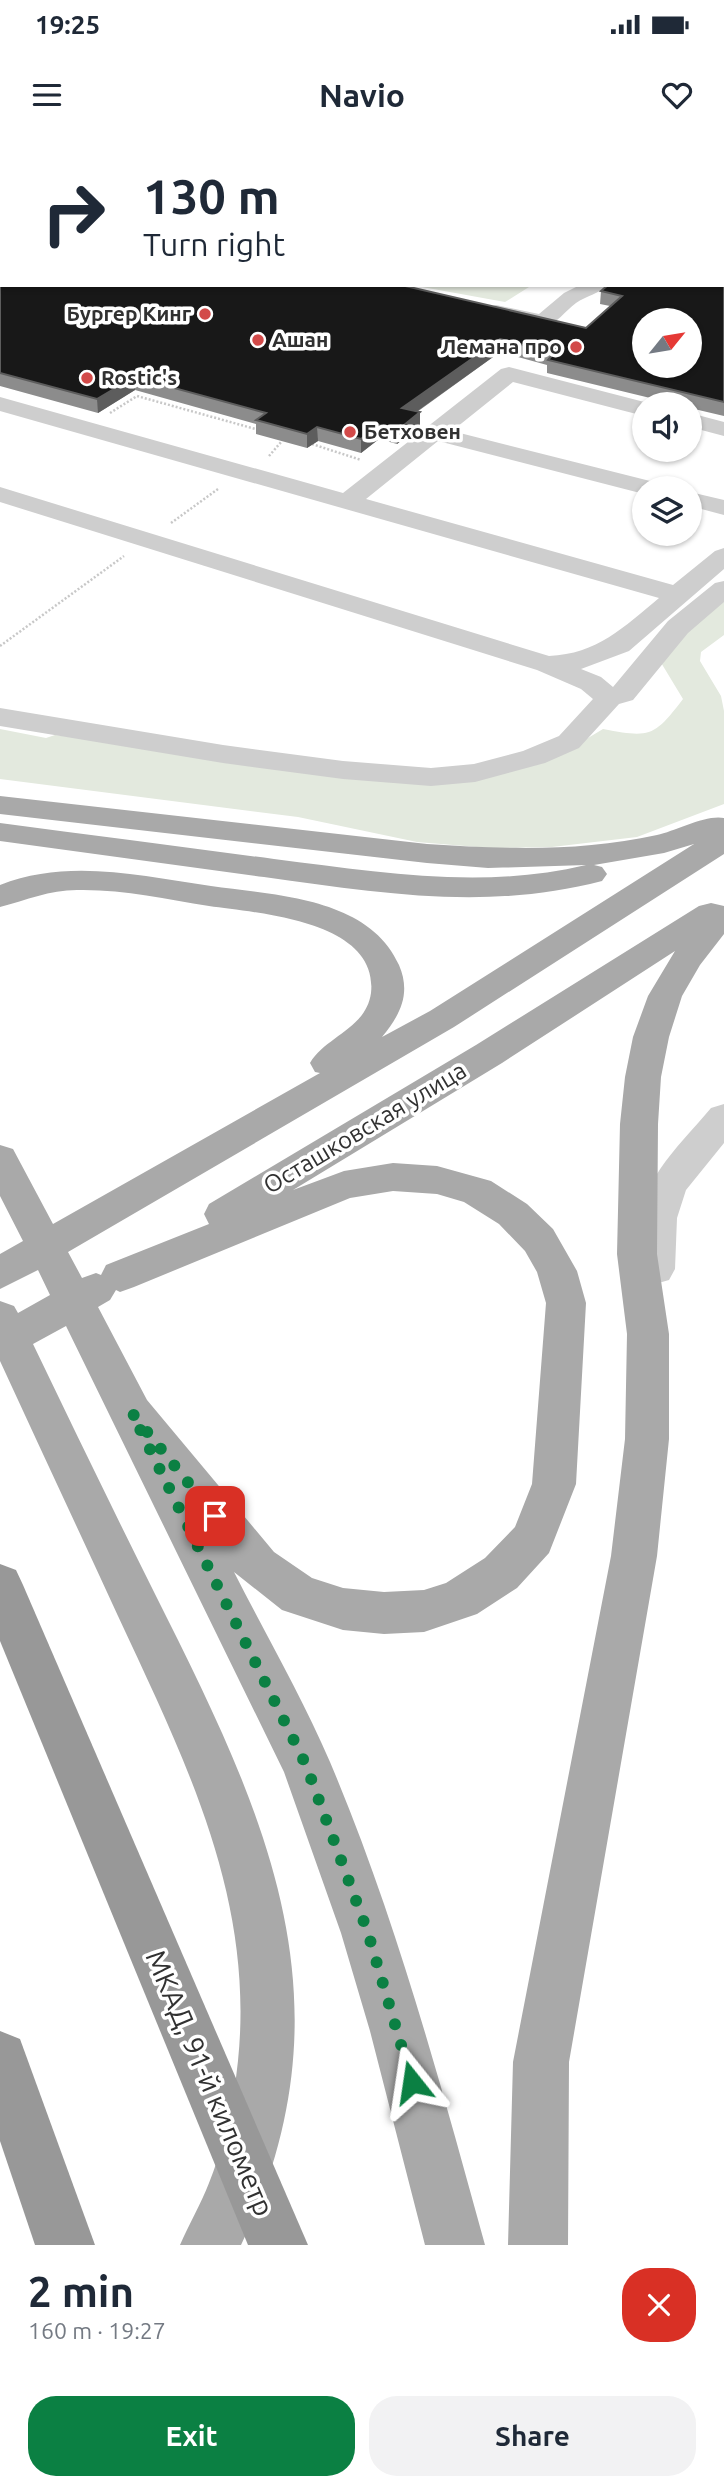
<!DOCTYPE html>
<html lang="en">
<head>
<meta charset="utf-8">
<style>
	body { margin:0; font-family:Ubuntu,sans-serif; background:#f2f2f3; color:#1f2937; height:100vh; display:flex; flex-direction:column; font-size:26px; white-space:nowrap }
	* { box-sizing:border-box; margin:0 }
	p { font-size:23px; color:#747a83 }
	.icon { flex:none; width:38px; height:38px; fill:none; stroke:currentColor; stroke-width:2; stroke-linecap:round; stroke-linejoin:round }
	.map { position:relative; height:2105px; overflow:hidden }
	.details { display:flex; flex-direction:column; background:#fff; flex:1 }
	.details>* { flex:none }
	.banner { position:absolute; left:0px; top:0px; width:724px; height:147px; box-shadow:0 2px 5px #0004; background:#fff; color:#1f2937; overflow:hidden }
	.needle { width:46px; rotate:60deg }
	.buttons { position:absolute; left:632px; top:168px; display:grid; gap:14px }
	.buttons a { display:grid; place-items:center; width:70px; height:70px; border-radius:50%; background:#fff; box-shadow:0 2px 5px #0004; font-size:35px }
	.pin { position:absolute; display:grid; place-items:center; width:60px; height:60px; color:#fff; margin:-30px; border-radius:14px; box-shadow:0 4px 10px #0006 }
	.me { position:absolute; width:77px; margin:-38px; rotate:345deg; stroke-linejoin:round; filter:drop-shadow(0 0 5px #0008) }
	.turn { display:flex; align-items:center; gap:24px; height:147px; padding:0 28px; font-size:32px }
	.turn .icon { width:91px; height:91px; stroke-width:2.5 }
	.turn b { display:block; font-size:49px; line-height:60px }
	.round { display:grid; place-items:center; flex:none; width:74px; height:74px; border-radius:28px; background:#f2f2f3 }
	.head { display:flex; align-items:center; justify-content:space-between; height:119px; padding:0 28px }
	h1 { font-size:42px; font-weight:700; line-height:52px }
	.primary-button { display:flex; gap:14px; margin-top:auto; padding:14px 28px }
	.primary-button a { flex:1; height:80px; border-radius:28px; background:#0b8043; color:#fff; font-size:28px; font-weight:700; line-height:80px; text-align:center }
	.primary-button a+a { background:#f2f2f3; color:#1f2937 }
	.status { display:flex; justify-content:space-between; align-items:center; height:49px; padding:0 35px; background:#fff; direction:ltr }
	.status svg { height:19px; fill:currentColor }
	header { display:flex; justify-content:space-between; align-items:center; height:91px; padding:0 28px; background:#fff; font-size:32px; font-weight:700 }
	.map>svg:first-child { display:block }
</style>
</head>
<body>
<div class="status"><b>19:25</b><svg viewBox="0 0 49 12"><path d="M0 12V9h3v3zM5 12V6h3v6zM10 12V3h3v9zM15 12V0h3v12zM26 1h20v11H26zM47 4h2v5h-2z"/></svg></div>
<header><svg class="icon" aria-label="menu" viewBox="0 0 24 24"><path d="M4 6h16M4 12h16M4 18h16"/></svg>Navio<svg class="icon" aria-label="heart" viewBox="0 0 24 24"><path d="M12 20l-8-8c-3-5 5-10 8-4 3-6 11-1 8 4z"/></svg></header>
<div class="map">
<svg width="724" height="2105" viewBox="0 0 724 2105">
	<rect width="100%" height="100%" fill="#fff"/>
	<g fill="#e3e9de">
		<path d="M 0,0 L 723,0 L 724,107 L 723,2 L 2,2 L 2,54 Z"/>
		<path d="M 411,145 L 538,145 L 529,147 L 505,162 Z"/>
		<path d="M 724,457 L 724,495 L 701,512 L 700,521 L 721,556 L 724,571 L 724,664 L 637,697 L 552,707 L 489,708 L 417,702 L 298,677 L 0,639 L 0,589 L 46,598 L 55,595 L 445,641 L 578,604 L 603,589 C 650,598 654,597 683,559 L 660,521 L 665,510 Z"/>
	</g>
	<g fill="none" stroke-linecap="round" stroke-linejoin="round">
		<g stroke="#c8c8c8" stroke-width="2.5" stroke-dasharray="2 2" stroke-linecap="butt">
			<path d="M 110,273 L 137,256 L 259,290"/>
			<path d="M 312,304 L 361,320"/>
			<path d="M 269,316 L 282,301"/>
			<path d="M 171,383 L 218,349"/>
			<path d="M 0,506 L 124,416"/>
		</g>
		<g fill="#cecece" fill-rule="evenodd">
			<path d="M 580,145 L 607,145 C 599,154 586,156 576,163 C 565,171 557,184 543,187 L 496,177 L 489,175 L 486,171 L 489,167 L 496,165 L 539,174 L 564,153 Z"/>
			<path d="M 509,227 L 652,264 L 644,264 L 644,276 L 513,242 L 452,291 L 658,343 L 661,348 L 644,348 L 644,354 L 438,301 L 366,359 L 673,445 L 715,411 L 724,408 L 724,429 L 629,511 L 581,529 L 601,537 L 613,547 L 668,481 L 715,443 L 724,441 L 724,462 L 688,493 L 633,560 L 619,564 L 579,608 L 545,623 L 475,642 L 431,646 L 343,639 L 223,623 L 0,586 L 0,568 L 223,605 L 343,621 L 431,628 L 474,624 L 523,611 L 559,596 L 593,559 L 581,549 L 537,530 L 0,362 L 0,347 L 549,516 C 597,514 624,487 659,458 L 0,271 L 0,257 L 343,353 L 501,229 Z"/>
			<path d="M 690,273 L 724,282 L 724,296 L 690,287 Z"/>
			<path d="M 690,352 L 724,360 L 724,375 L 690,366 Z"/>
			<path d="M 724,964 L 724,1003 L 686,1050 L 677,1078 L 675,1129 L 669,1140 L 655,1144 L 641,1140 C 634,1127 636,1117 636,1103 C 639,1040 673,1013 711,968 Z"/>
		</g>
		<path fill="#a9a9a9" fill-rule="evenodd" d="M 0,656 L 427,704 C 504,709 581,712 657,695 C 675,691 707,674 724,678 L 724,714 L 454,887 L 68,1112 L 82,1138 L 96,1133 L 101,1135 L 106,1125 L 209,1084 L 204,1074 L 209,1064 L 476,905 L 699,766 L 711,763 L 724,766 L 724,794 L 700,825 L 682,856 L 669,897 L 661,937 L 658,984 L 657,1114 L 669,1194 L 669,1299 L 657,1416 L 569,1922 L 568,2105 L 508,2105 L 513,1922 L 611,1416 L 625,1299 L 627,1194 L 617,1114 L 620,984 L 625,937 L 633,897 L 648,856 L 675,811 L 502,923 L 293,1050 L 344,1031 L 393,1023 L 437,1026 L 491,1041 L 527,1064 L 553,1089 L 577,1131 L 586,1163 L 576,1344 L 549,1413 L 517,1448 L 477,1474 L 424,1492 L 384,1494 L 343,1490 L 282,1470 L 234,1432 C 266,1495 302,1557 330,1622 C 396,1778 440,1942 485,2105 L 425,2105 L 370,1891 L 341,1793 L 284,1632 L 66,1186 L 33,1204 C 73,1287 113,1370 154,1452 C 265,1673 357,1861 241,2105 L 180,2105 C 189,2084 201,2064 209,2043 C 221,2013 229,1982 234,1951 C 263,1774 190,1631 118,1476 C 79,1391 39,1306 0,1221 L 0,1161 L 14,1166 L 18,1173 L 50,1155 L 38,1130 L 0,1149 L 0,1114 L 23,1101 L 0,1056 L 0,1005 L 13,1009 L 53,1084 L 320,933 L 315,932 L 310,923 C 326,896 366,889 371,853 C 379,780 256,773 209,766 C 165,759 122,749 77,750 C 49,750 27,760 0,767 L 0,745 C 69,718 140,736 211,746 C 274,755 369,757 399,825 C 411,853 401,874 382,897 L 430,871 L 694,704 L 664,713 L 594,725 L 602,727 L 607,734 L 602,741 C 486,771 381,753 264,737 C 176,725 88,713 0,701 L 0,683 C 91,695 183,707 274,719 C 378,732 482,750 586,725 L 488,728 L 427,723 L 0,674 ZM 393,1051 L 437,1054 L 464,1062 L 499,1084 L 525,1111 L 537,1132 L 546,1163 L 532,1344 L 515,1387 L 485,1418 L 446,1443 L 424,1450 L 384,1452 L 343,1448 L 312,1438 L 274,1412 L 147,1260 L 98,1167 L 110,1160 L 116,1150 L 120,1152 L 134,1147 L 350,1058 Z"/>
		<g fill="#989898" fill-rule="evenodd">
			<path d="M 0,1424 L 16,1430 L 23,1445 L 308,2105 L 248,2105 L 0,1501 Z"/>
			<path d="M 0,1891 L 20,1899 L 95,2105 L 35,2105 L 0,2001 Z"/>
		</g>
	</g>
	<path fill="#8c8c8c" d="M 0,58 L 586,188 L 610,166 L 600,164 L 601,151 L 724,114 L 724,276 L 690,268 L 690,264 L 675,264 L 547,233 L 547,225 L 500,212 L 417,272 L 420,272 L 420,286 L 397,304 L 379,299 L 361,313 L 318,301 L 307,308 L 256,294 L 256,284 L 135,250 L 98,273 L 0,246 Z"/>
	<g fill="#5d5d5d">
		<path d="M 500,199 L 500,212 L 402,282 L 402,268 Z"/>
		<path d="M 134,237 L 135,250 L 98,273 L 97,259 Z"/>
		<path d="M 420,272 L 420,286 L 397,304 L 398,290 Z"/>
		<path d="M 379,285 L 379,299 L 361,313 L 361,299 Z"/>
		<path d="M 317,287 L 318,301 L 307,308 L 307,294 Z"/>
	</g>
	<path fill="#181818" stroke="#5d5d5d" stroke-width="2" fill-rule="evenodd" d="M 2,57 L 2,145 L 401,145 L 586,188 L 622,156 L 601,151 L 608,145 L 723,145 L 723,114 L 724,114 L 724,262 L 548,220 L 554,213 L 500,199 L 402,268 L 420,272 L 398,290 L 379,285 L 361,299 L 317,287 L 307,294 L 256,280 L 266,273 L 134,237 L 97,259 L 0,233 L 0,58 ZM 644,180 L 690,180 L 690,226 L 644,226 Z"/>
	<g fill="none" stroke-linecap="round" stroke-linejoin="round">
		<path stroke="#0b8043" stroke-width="12" stroke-dasharray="0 21.6" d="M 215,1376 L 132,1273 L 306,1625 L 368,1793 L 412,1942"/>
	</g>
	<g fill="#d24a49" stroke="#fff" stroke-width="2.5">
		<circle cx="205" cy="174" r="7"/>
		<circle cx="258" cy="200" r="7"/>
		<circle cx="576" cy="207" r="7"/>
		<circle cx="87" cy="238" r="7"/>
		<circle cx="350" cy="292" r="7"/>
	</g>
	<g text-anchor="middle" stroke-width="7" stroke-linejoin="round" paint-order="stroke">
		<g font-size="21" font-weight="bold" fill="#313131" stroke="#fff" text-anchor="start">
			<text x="191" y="181" text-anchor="end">Бургер Кинг</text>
			<text x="272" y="207">Ашан</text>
			<text x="562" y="214" text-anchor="end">Лемана про</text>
			<text x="101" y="245">Rostic's</text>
			<text x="364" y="299">Бетховен</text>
		</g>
		<g font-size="24" fill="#313131" stroke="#fff">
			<text transform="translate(365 988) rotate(-31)" y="8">Осташковская улица</text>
		</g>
		<g font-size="28" fill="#313131" stroke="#fff">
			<text transform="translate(210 1943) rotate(67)" y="10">МКАД, 91-й километр</text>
		</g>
	</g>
</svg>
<div class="buttons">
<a><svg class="needle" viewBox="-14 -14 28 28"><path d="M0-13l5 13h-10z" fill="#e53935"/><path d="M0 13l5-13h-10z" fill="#747a83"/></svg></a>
<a><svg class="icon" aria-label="sound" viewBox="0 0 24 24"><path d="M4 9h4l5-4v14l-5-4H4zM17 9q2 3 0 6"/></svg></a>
<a><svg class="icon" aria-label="layers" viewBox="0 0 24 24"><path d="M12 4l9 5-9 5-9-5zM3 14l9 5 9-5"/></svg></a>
</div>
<div class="pin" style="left:215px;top:1376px;background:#d93025"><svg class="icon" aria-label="arrive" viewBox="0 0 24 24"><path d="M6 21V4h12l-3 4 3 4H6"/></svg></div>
<svg class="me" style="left:412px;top:1942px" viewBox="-20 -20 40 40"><path d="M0-17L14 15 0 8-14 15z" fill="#0b8043" stroke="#fff" stroke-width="4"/></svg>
<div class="banner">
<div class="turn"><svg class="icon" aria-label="right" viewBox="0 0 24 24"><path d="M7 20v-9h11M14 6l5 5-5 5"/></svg><div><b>130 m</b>Turn right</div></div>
</div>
</div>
<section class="details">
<div class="head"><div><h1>2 min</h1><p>160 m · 19:27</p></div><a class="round" style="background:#d93025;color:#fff"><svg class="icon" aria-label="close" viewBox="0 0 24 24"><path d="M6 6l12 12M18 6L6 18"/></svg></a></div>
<div class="primary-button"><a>Exit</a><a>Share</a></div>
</section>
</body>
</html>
